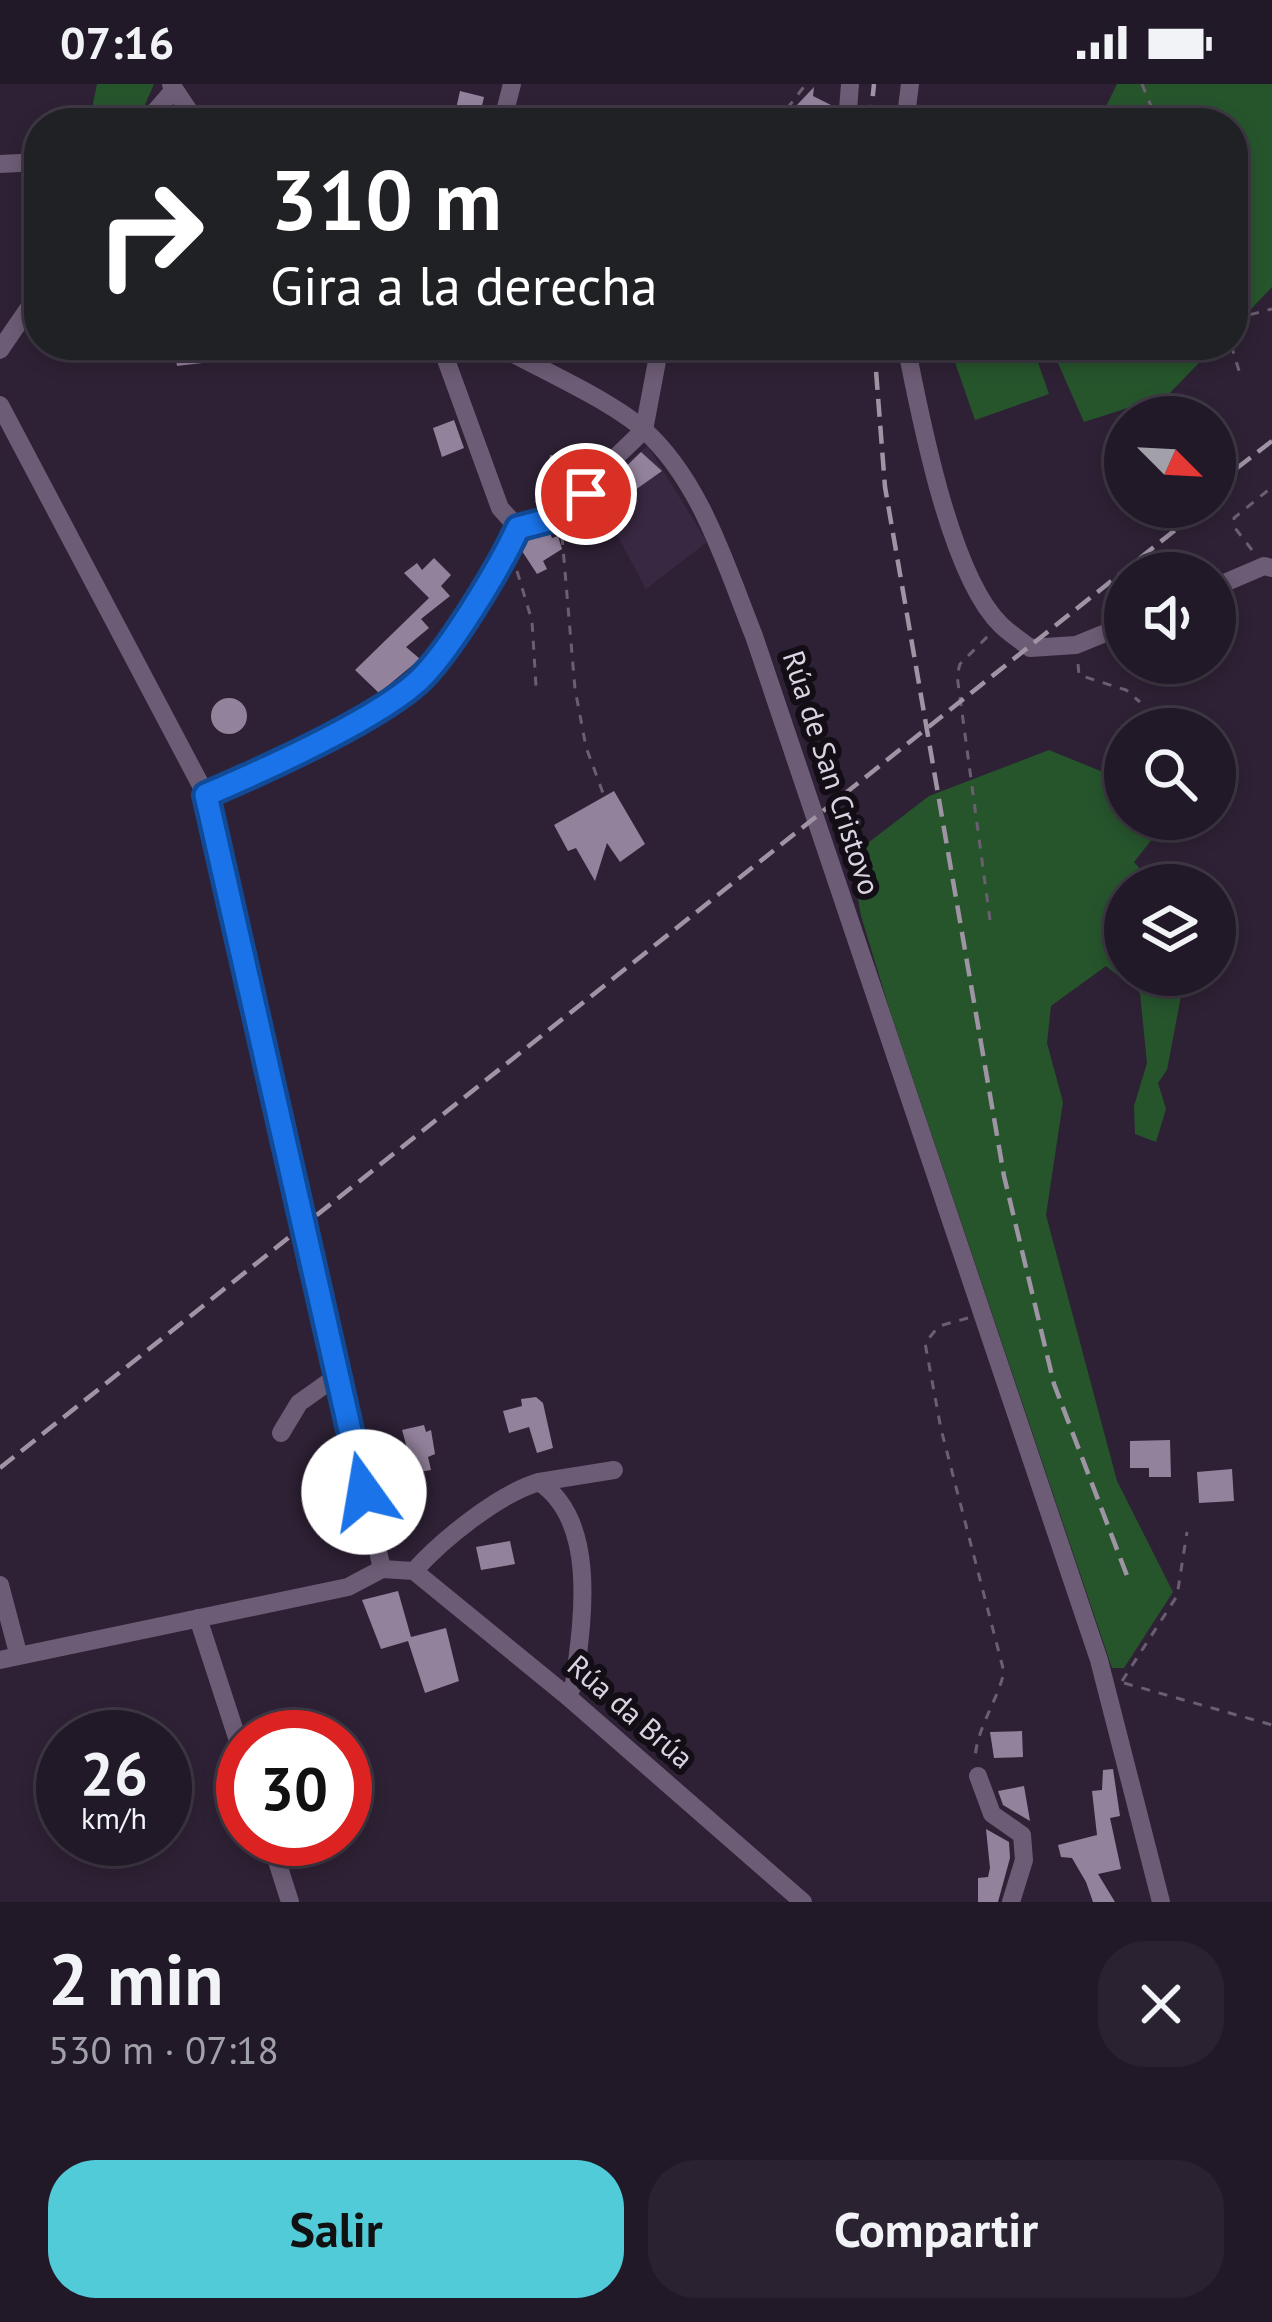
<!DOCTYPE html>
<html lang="es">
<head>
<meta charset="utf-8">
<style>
	body { margin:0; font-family:"PT Sans",sans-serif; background:#2a2230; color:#f1f3f6; height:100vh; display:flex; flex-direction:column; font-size:45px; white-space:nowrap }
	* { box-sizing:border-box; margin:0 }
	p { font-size:39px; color:#a2a0a8 }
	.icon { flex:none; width:66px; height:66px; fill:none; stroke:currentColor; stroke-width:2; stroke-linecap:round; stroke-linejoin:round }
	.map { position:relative; height:1818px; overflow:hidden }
	.side { display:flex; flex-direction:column; background:#221928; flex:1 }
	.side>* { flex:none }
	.banner { position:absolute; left:24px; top:24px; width:1224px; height:252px; border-radius:48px; box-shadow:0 6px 18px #0003,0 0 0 3px #3f3845; background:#202124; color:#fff; overflow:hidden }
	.needle { width:78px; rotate:114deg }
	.tools { position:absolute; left:1104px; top:312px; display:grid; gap:24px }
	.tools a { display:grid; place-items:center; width:132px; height:132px; border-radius:50%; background:#221928; box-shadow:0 6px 18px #0003,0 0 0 3px #3f3845; font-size:60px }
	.speed { position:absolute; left:36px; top:1626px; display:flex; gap:24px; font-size:60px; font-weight:700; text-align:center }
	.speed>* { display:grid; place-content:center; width:156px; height:156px; border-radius:50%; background:#221928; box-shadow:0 6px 18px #0003,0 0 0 3px #3f3845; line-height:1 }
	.speed small { font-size:30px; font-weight:400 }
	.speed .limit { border:18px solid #d22; background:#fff; color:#111 }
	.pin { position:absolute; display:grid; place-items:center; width:102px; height:102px; color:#fff; margin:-51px; border:6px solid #fff; border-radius:50%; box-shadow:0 3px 12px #0007 }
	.me { position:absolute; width:132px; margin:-66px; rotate:347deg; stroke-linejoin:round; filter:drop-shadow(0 0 9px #0008) }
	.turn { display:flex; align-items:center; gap:42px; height:252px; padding:0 48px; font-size:54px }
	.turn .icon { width:156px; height:156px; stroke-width:2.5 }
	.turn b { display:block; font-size:84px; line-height:102px }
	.round { display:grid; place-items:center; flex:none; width:126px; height:126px; border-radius:48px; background:#2a2230 }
	.summary { display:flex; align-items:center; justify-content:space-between; height:204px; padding:0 48px }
	h1 { font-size:72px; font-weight:600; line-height:90px }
	.action { display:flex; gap:24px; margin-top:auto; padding:24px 48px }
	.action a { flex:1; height:138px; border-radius:48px; background:#52cbd8; color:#111; font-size:48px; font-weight:600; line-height:138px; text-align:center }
	.action a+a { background:#2a2230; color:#f1f3f6 }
	.status { display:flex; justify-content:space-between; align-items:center; height:84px; padding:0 60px; background:#221928; direction:ltr }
	.status svg { height:33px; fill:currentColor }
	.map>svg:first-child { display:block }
</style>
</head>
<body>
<div class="status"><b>07:16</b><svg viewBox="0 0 49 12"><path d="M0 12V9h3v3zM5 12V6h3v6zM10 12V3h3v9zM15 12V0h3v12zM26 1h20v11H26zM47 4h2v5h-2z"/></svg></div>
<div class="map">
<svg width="1272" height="1818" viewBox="0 0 1272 1818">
	<rect width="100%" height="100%" fill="#2e2135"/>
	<path fill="#392842" d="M 648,362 L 707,458 L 646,505 L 592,404 Z"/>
	<g fill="#26552c">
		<path d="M 97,0 L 154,0 L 137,39 L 89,39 Z"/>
		<path d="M 1117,0 L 1272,0 L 1272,203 L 1233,244 L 1233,39 L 1098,39 Z"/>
		<path d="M 949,261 L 1032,261 L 1049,310 L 975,336 Z"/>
		<path d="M 1050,261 L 1216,261 L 1168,311 L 1084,338 Z"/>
		<path d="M 1049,666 L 1125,697 L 1125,735 L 1168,735 L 1134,778 L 1154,801 L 1125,801 L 1125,891 L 1185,891 L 1167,986 L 1158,999 L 1166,1025 L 1156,1058 L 1135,1050 L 1134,1022 L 1147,979 L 1140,909 L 1106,882 L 1051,922 L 1047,959 L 1063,1018 L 1046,1131 L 1117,1397 L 1173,1508 L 1124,1584 L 1112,1584 L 889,924 L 861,832 L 851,772 L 929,712 Z"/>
	</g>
	<g fill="#93829c">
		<path d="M 814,3 L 813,12 L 835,23 L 834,37 L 807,24 L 800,39 L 780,39 Z"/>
		<path d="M 460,7 L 484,13 L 478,39 L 454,34 Z"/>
		<path d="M 209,261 L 211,278 L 177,282 L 174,263 Z"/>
		<path d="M 454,336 L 464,364 L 442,373 L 433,344 Z"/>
		<path d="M 641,368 L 662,387 L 621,416 L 609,399 Z"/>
		<path d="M 550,371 L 571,375 L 582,388 L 574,401 L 557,414 L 548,394 Z"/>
		<path d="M 550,449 L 552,454 L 558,452 L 562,465 L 543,477 L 547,485 L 537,490 L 522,467 L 527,455 Z"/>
		<path d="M 434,474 L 451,491 L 441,502 L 450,512 L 421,535 L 429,544 L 406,563 L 420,575 L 379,609 L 355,586 L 429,514 L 404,489 L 417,479 L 422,486 Z"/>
		<circle cx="229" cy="632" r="18"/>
		<path d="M 614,707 L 645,760 L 620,778 L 607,759 L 595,797 L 576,764 L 568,767 L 554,741 Z"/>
		<path d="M 536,1313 L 543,1319 L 553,1364 L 537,1369 L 529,1343 L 509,1349 L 503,1327 L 522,1322 L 521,1315 Z"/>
		<path d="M 424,1341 L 426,1348 L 431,1346 L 435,1370 L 428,1373 L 431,1386 L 414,1389 L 402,1346 Z"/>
		<path d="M 1170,1356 L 1171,1393 L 1149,1393 L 1149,1384 L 1130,1384 L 1130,1357 Z"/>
		<path d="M 336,1376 L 349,1400 L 353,1423 L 335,1426 L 316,1388 Z"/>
		<path d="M 1232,1385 L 1234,1417 L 1199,1419 L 1197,1388 Z"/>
		<path d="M 510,1457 L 515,1480 L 481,1486 L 476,1463 Z"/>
		<path d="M 398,1507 L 411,1553 L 446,1544 L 459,1597 L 425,1609 L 408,1557 L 381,1565 L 362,1516 Z"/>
		<path d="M 1022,1647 L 1023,1673 L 994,1674 L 990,1648 Z"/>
		<path d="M 1113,1685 L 1120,1732 L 1110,1734 L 1121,1785 L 1098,1790 L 1115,1818 L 1093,1818 L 1086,1798 L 1072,1774 L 1061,1773 L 1058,1761 L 1097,1751 L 1092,1707 L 1102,1706 L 1103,1686 Z"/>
		<path d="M 1024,1702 L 1030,1737 L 1003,1721 L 998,1707 Z"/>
		<path d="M 986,1745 L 1009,1758 L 1010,1774 L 998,1818 L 978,1818 L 978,1794 L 988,1793 L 990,1784 Z"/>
	</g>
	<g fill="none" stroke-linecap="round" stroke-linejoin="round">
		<g stroke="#6a5e70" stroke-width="3" stroke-dasharray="9 9" stroke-linecap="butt">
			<path d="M 1142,0 L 1158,39"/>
			<path d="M 776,39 L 806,0"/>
			<path d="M 1233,228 L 1245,232 L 1272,225"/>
			<path d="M 1231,261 L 1241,293"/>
			<path d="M 562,452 L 575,605 L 586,663 L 603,709"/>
			<path d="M 1252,466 L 1235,444 L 1234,434 L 1272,403"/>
			<path d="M 517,487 L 532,537 L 536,602"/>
			<path d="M 1078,580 L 1079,591 L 1126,606 L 1140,618"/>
			<path d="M 990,836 L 957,591 L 960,580 L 990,550"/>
			<path d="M 968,1234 L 939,1242 L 925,1259 L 941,1345 L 1004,1588 C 997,1619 975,1646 975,1678"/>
			<path d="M 1122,1597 L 1177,1512 L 1187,1448"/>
			<path d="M 1124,1599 L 1272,1641"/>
		</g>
		<g stroke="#6c5c75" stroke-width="18">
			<path d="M 171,0 L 197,39"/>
			<path d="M 145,39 L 173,7"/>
			<path d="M 502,39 L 512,0"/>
			<path d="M 847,39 L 850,0"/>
			<path d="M 905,39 L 910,0"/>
			<path d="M 0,80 L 39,78"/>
			<path d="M 445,261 L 445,273 L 500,424 L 518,444"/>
			<path d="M 497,261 C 539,285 609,315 644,346 C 701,397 726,482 754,552 L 1099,1576 L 1161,1818"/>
			<path d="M 906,261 C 920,331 950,492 1001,541 C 1009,549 1020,556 1030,564 L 1076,561 L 1125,541"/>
			<path d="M 0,266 L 39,209"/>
			<path d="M 0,321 L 206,711 L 382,1485"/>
			<path d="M 1215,503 L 1264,482 L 1272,484"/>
			<path d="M 206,711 C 263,686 373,637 417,598 C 448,570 500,482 518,444 L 552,435 L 585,410 L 592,396 L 644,346 L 660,261"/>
			<path d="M 281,1349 L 299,1319 L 337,1292"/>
			<path d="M 539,1398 L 614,1386"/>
			<path d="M 414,1487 L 567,1612 L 803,1818"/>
			<path d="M 414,1487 C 442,1456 498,1410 539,1398 C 599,1438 582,1540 574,1600 L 567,1612"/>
			<path d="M 0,1501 L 18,1569"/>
			<path d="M 198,1534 L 243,1672"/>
			<path d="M 0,1576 L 348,1503 L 382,1485 L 414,1487"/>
			<path d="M 978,1692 L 992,1730 L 1022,1751 L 1024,1776 L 1011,1818"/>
			<path d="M 270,1755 L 290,1818"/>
		</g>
		<g stroke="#9e94a4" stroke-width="4.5" stroke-dasharray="18 9" stroke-linecap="butt">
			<path d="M 870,39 L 874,0"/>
			<path d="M 874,261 L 885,403 L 1004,1092 L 1054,1300 L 1129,1497"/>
			<path d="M 1215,401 L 1272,357"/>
			<path d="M 0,1384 L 1204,423"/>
		</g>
	</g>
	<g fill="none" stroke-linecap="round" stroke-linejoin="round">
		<defs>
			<path id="route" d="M 364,1408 L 206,711 C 264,686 372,638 417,598 C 448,570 500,483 518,444 L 552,435 L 586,410"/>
		</defs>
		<use href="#route" stroke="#114b97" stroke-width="30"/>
		<use href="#route" stroke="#1a73e8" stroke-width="21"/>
	</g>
	<g text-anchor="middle" stroke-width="12" stroke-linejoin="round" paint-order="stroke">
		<g font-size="30" fill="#dad2e0" stroke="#130d16">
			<text transform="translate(831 689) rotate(72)" y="10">Rúa de San Cristovo</text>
			<text transform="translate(630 1628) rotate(41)" y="10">Rúa da Brúa</text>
		</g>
	</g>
</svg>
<div class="tools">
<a><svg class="needle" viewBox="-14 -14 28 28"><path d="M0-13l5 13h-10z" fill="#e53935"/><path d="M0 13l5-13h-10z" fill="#a2a0a8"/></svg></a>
<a><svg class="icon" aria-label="sound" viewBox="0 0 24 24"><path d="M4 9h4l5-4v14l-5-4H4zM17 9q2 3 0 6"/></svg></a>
<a><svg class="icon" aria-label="search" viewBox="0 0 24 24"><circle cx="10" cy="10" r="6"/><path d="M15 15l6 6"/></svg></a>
<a><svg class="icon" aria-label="layers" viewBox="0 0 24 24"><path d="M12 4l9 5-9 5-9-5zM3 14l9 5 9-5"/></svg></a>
</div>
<div class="speed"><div>26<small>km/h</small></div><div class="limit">30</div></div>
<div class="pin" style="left:586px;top:410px;background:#d93025"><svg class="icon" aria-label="arrive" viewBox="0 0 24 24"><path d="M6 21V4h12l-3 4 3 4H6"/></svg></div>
<svg class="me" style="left:364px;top:1408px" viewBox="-20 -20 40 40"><circle r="19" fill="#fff"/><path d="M0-13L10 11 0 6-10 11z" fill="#1a73e8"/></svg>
<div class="banner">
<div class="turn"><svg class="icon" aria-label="right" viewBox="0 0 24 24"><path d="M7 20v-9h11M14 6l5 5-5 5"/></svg><div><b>310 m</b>Gira a la derecha</div></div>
</div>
</div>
<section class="side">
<div class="summary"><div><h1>2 min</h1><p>530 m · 07:18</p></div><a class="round"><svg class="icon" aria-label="close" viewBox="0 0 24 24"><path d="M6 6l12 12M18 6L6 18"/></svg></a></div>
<div class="action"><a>Salir</a><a>Compartir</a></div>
</section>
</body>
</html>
